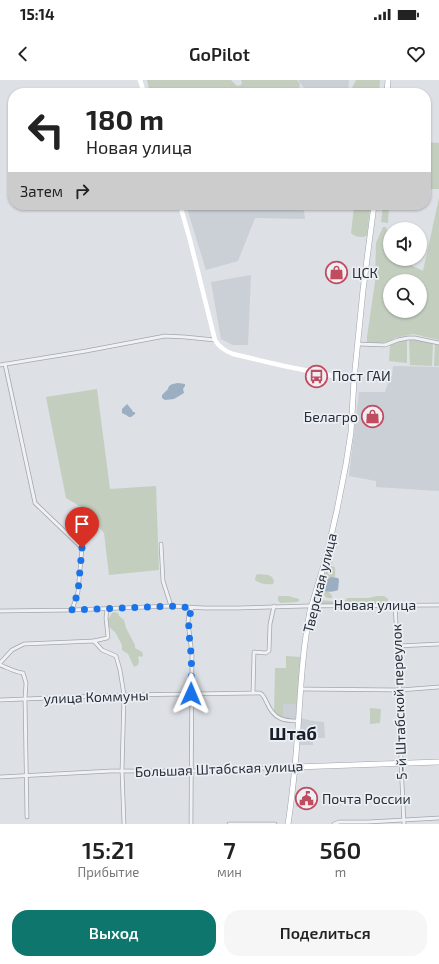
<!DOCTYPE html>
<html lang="ru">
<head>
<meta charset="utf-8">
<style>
	body { margin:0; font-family:"Exo 2",sans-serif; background:#f6f6f6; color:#222; height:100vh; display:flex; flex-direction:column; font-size:15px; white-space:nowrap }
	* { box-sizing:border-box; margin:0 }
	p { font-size:13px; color:#767676 }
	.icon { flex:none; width:22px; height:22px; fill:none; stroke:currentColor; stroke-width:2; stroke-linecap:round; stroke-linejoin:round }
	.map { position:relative; height:744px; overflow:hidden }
	.details { display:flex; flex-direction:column; background:#fff; flex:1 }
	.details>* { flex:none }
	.banner { position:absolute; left:8px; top:8px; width:423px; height:122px; border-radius:16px; box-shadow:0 1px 3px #0004; background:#fff; color:#222; overflow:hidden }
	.buttons { position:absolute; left:383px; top:142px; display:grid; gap:8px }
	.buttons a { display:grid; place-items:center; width:44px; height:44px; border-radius:50%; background:#fff; box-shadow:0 1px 3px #0004; font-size:20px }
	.pin { position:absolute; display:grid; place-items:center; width:34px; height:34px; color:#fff; margin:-41px -17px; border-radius:50% 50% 50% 0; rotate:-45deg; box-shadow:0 0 4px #0007 }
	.pin .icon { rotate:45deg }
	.me { position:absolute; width:44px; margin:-22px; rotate:1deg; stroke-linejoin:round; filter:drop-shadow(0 0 3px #0008) }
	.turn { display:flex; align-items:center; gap:14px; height:84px; padding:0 12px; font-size:18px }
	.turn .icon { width:52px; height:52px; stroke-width:2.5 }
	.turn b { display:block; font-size:28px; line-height:34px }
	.then { display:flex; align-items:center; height:38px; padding:0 12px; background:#0003; gap:8px; font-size:15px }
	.eta { display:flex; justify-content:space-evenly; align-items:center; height:68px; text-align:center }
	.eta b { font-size:24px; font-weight:600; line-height:28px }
	.cta { display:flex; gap:8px; margin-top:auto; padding:8px 12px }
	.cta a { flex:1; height:46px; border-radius:16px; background:#0f766e; color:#fff; font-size:16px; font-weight:600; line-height:46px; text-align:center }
	.cta a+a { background:#f6f6f6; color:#222 }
	.status { display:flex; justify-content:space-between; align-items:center; height:28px; padding:0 20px; background:#fff; direction:ltr }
	.status svg { height:11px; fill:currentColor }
	header { display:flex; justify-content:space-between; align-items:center; height:52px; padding:0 12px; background:#fff; font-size:18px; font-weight:600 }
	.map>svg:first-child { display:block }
</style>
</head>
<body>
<div class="status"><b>15:14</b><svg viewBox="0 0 49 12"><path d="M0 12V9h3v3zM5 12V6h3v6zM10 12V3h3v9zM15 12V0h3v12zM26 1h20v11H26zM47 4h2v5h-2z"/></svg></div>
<header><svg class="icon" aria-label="back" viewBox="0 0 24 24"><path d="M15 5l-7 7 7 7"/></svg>GoPilot<svg class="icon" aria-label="heart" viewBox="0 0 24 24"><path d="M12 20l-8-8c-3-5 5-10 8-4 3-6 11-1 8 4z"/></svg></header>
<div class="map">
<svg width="439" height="744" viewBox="0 0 439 744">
	<rect width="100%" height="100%" fill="#dde0e5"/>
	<g fill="#cbcfd6">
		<path d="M 298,0 L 349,0 L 348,13 L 305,13 L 305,9 Z"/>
		<path d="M 186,125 L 303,125 L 305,139 L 255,138 L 238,181 L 206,190 Z"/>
		<path d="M 251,195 L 248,265 L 233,265 L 221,259 L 211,202 Z"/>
		<path d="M 393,286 L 439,287 L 439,411 L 376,407 L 376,401 L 349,396 L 359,312 L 385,312 L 390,297 L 392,296 Z"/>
		<rect x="283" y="624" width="14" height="14"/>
		<path d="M 300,638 L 313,641 L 324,642 L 325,658 L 313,658 L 313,665 L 299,665 Z"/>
		<path d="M 298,713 L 312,713 L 313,726 L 296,727 Z"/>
	</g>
	<g fill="#c3cebf" fill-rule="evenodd">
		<path d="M 147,0 L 231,0 L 237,6 L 241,5 L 242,3 L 241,0 L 297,0 L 300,4 L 299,9 L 302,12 L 302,13 L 186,13 L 184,8 L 168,13 L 150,13 Z"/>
		<path d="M 356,0 L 380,0 L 379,13 L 351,13 L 352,8 Z"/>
		<path d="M 426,62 L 439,63 L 439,109 L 426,109 Z"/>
		<path d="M 439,118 L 439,260 L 413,254 L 395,258 L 388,262 L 377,263 L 367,262 L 367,257 L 375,202 L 376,163 L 383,147 L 386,147 L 390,160 L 390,179 L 399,179 L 423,191 ZM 390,201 L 420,201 L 420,231 L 390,231 Z"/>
		<path d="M 357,125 L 367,125 L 370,127 L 367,156 C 361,158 355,157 351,153 L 354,127 Z"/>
		<path d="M 383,125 L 389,125 L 388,143 L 381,142 Z"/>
		<path d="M 409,259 L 415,259 L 433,263 L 432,286 L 410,285 Z"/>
		<path d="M 407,260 L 407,283 L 389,281 L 390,265 L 397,262 Z"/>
		<path d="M 435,264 L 439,265 L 439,286 L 434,286 Z"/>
		<path d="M 97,309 L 110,409 L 156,406 L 159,490 L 109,495 L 104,453 L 83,428 L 66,418 L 46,317 Z"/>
		<path d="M 333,481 L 331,486 L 335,487 C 335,491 336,495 334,499 C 332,503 329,507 328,512 L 330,513 L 332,516 L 332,518 C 323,519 325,514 321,510 C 323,501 323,484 333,481 Z"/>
		<path d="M 258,494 L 268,495 L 272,497 L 274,501 L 273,504 C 266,505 260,504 255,500 L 256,495 Z"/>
		<path d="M 279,516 L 288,516 L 299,519 L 299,521 L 297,522 L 281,523 L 278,521 L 278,517 Z"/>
		<path d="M 377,516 L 384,516 L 388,519 L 388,523 L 346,524 L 345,521 L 347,518 L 368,518 Z"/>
		<path d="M 320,520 L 342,522 L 342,524 L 318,524 Z"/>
		<path d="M 114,532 L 118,533 L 119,536 L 124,540 L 126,548 L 135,565 L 135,568 L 142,572 L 143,575 L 142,577 L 139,576 L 138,578 L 139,581 L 138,585 L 134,587 L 128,574 L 122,570 L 122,565 L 121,563 L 115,552 L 109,547 L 108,540 L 112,533 Z"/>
		<path d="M 286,576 L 301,577 L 297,624 L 283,624 L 283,639 L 280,638 L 274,633 L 275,588 L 286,588 Z"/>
		<path d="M 370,628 L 381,629 L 380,643 L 370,644 Z"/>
	</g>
	<g fill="#9baec2">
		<path d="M 178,303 L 185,304 L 185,306 L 183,309 L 184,313 L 174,319 L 165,320 L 162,318 L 162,315 L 168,309 C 169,304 173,304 178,303 Z"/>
		<path d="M 127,324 L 132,330 L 133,332 L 135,332 L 135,334 L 131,337 L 129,337 L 126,335 L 122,333 L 122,329 Z"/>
		<path d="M 331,497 L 338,498 L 339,500 L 338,510 C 333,512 330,512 325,511 L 325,501 Z"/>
	</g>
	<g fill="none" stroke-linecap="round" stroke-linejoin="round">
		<defs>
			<g id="street">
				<path d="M 358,264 L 385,265 L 398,260 L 408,258 L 415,258 L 439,263"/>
				<path d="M 5,284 L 35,423 L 82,468 L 78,512 L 72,530"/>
				<path d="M 0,285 L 86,271 L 165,256 L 185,257 L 215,260"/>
				<path d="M 161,464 L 163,501 L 171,526"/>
				<path d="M 395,525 L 400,610 L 401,683 L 404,744"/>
				<path d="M 0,531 L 72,530 L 171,526 L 204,528 L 238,528 L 306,526 L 439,525"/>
				<path d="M 94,561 L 107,558 L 108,557 L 106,538 L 107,529"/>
				<path d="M 398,566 L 439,564"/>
				<path d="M 0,583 L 12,570 L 24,564 L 94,561 L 102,570 L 116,576 L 120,590 L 124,615 L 122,691 L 124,744"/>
				<path d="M 0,585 C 8,588 15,592 23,593 L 26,603 L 25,619 L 27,737"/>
				<path d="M 301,609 L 400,610 L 439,607"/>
				<path d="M 253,613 L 254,572 L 266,573 L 269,571 L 270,544 L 274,526"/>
				<path d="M 0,620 L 124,615 L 260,613 C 264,615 265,619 267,623 C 274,639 283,641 298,641"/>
				<path d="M 0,697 L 111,691 L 192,691 L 295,687"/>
				<path d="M 191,744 L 192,575 L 188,542 L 189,534 L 192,528"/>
				<path d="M 229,744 L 275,744"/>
				<path d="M 334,744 L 339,742 L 368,742 L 439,738"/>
			</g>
			<g id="primary">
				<path d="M 387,13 L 388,0"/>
				<path d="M 295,687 L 439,682"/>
				<path d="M 288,744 C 291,725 293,706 295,686 C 300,635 300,583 310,531 L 326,478 L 337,430 L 346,384 L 351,352 L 354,300 L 363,210 L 374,125"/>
			</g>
		</defs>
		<use href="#street" stroke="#a3a7ae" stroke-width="4.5"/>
		<use href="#primary" stroke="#9da5af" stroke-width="6"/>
		<use href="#street" stroke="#eff1f4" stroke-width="3"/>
		<g stroke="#fff" stroke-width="4.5">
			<path d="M 140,0 L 144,13"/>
			<path d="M 180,125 L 190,160 L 215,260 C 219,267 225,271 233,274 L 284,286 L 354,300"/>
		</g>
		<use href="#primary" stroke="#fff" stroke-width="5"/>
	</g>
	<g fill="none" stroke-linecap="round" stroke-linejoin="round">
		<path stroke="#1a73e8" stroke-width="7" stroke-dasharray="0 12.6" d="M 82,468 L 78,512 L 72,530 L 171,526 L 192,528 C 186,543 190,558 191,574 C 192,587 191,601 191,614"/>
	</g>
	<defs>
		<symbol id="shop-ring" viewBox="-11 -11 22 22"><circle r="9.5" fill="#eceff3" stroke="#bf4d5f" stroke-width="1.5"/><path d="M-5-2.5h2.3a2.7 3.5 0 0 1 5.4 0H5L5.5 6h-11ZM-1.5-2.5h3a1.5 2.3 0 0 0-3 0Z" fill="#bf4d5f"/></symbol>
		<symbol id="bus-ring" viewBox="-11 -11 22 22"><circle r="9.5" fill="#eceff3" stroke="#bf4d5f" stroke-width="1.5"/><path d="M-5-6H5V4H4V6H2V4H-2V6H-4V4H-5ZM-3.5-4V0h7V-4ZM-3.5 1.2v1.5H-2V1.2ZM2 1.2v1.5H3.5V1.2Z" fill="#bf4d5f"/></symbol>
		<symbol id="civic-ring" viewBox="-11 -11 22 22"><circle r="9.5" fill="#eceff3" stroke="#bf4d5f" stroke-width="1.5"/><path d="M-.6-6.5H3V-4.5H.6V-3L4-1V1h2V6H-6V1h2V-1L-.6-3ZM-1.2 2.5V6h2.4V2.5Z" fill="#bf4d5f"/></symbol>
	</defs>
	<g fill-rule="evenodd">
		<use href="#shop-ring" x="324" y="180" width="25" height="25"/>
		<use href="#bus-ring" x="304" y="284" width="25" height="25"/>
		<use href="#shop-ring" x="360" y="324" width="25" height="25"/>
		<use href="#civic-ring" x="294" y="706" width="25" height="25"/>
	</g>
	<g text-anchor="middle" stroke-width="3.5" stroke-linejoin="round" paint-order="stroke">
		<g font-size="14" fill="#282f3a" stroke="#eceff3" text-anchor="start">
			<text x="352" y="198">ЦСК</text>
			<text x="332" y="301">Пост ГАИ</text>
			<text x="358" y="342" text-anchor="end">Белагро</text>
			<text x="322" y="724">Почта России</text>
		</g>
		<g font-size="14" fill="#282f3a" stroke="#eceff3">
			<text transform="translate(320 503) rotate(-76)" y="5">Тверская улица</text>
			<text x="375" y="530">Новая улица</text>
			<text transform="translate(96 617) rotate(-2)" y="5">улица Коммуны</text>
			<text transform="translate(399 622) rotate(-92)" y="5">5-й Штабской переулок</text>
			<text transform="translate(219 689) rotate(-2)" y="5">Большая Штабская улица</text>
		</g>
		<g font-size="18" font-weight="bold" fill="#1a202b" stroke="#eceff3">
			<text x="293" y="660">Штаб</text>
		</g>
	</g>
</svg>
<div class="buttons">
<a><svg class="icon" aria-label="sound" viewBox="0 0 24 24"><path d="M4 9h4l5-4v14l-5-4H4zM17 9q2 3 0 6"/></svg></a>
<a><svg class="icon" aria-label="search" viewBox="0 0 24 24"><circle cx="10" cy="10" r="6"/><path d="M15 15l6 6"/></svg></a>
</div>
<div class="pin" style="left:82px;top:468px;background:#d93025"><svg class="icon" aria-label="arrive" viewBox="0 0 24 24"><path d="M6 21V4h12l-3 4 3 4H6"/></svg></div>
<svg class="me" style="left:191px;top:614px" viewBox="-20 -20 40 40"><path d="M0-17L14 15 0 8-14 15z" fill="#1a73e8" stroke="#fff" stroke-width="4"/></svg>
<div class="banner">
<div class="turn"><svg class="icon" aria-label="left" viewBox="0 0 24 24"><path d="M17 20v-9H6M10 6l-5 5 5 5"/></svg><div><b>180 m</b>Новая улица</div></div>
<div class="then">Затем<svg class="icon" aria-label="right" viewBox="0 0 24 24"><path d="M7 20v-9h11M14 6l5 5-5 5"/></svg></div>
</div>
</div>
<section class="details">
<div class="eta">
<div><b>15:21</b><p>Прибытие</p></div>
<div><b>7</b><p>мин</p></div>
<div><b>560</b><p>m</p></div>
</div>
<div class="cta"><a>Выход</a><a>Поделиться</a></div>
</section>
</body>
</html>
